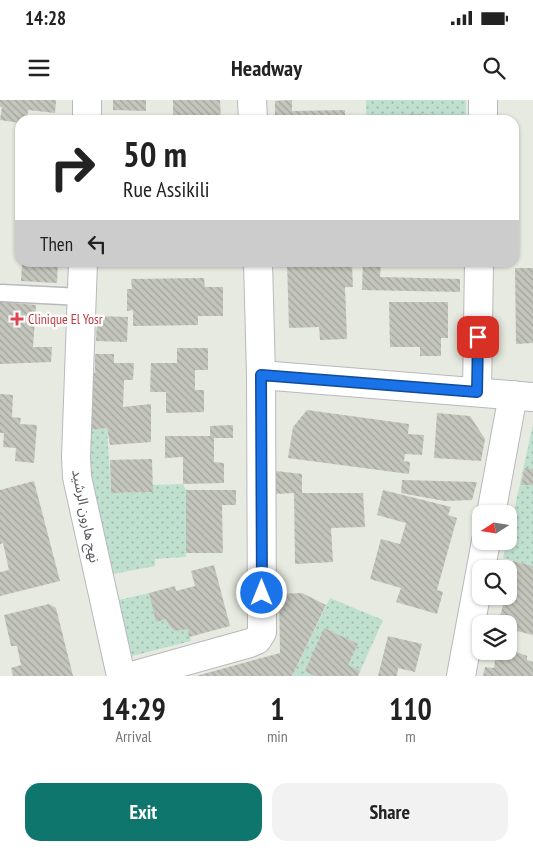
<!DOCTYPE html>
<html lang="en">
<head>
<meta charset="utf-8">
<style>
	body { margin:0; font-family:"PT Sans Narrow","Noto Sans Arabic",sans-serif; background:#f2f2f2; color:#222; height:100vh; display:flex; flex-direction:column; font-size:19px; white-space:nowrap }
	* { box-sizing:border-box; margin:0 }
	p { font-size:16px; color:#767676 }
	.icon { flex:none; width:28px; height:28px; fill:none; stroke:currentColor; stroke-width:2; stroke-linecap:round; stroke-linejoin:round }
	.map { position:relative; height:576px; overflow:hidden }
	.sheet { display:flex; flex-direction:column; background:#fff; flex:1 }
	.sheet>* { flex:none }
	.top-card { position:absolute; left:15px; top:15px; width:504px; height:152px; border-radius:15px; box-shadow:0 1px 4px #0004; background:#fff; color:#222; overflow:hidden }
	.needle { width:32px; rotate:258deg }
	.buttons { position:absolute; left:472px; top:405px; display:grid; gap:10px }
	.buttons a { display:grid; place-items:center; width:45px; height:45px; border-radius:10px; background:#fff; box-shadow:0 1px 4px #0004; font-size:25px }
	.pin { position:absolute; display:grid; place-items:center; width:42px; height:42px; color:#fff; margin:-21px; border-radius:10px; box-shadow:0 2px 8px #0006 }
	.me { position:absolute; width:55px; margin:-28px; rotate:0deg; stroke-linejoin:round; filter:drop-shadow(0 0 4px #0008) }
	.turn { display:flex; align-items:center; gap:18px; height:105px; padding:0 25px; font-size:22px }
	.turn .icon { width:65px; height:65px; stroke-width:2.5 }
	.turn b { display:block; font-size:35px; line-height:42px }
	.then { display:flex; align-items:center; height:48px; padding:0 25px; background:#0003; gap:10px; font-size:19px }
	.eta { display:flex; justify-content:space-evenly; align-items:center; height:85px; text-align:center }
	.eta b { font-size:30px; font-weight:600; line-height:35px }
	.primary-button { display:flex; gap:10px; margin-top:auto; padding:10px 25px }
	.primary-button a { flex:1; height:58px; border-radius:15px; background:#0f766e; color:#fff; font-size:20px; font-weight:600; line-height:58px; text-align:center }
	.primary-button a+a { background:#f2f2f2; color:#222 }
	.status { display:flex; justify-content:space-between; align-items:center; height:35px; padding:0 25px; background:#fff; direction:ltr }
	.status svg { height:14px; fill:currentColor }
	header { display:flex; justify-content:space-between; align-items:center; height:65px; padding:0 25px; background:#fff; font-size:22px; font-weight:600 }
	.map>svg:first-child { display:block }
</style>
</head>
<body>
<div class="status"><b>14:28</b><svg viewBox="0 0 49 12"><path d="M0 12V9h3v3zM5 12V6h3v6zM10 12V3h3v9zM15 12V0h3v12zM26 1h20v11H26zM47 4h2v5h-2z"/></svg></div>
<header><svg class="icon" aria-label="menu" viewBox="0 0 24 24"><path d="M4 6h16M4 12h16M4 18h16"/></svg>Headway<svg class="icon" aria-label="search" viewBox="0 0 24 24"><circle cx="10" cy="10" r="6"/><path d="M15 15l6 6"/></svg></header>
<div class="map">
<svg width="533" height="576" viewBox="0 0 533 576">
	<defs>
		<pattern id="garden-dots" width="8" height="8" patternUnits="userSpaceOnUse" patternTransform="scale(1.25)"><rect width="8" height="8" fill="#bfdfcf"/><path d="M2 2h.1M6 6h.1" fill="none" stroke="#9eb8ab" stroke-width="1.8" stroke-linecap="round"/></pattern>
		<pattern id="building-back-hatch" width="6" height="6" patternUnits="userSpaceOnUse" patternTransform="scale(1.25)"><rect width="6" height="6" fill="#c4c6bd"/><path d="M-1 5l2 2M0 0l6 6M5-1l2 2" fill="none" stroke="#a2a49d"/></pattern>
	</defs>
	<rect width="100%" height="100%" fill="#e7eae0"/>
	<g fill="url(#garden-dots)">
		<rect x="366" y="0" width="100" height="20"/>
		<path d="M 533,324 L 533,466 L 503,458 L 507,441 L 509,441 L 509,434 Z"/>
		<path d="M 107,328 L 111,393 L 153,392 L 152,385 L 183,384 L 186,390 L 186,457 L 155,459 L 155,466 L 113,474 L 88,373 L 90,330 Z"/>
		<path d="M 149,493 L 156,521 L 166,519 L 168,524 L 174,531 L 188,529 L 191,541 L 132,556 L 119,500 Z"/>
		<path d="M 330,498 L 383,520 L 358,576 L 292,576 Z"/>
	</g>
	<g fill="url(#building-back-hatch)">
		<path d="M 0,0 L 56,0 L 55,13 L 28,10 L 27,20 L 20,20 L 20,23 L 0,20 L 2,7 L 0,7 Z"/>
		<path d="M 113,0 L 146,0 L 146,11 L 113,10 Z"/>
		<path d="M 173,0 L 220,0 L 221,20 L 173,20 Z"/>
		<path d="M 292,0 L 292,11 L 345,10 L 345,20 L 275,20 L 275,1 Z"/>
		<path d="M 409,14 L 445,15 L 445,20 L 409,20 Z"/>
		<rect x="15" y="36" width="5" height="34"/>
		<path d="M 22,162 L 58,162 L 57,183 L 21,181 Z"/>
		<path d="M 287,162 L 343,162 L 343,165 L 352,165 L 353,187 L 345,187 L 347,239 L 320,240 L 319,227 L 289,228 Z"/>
		<path d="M 363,162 L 381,162 L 380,177 L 460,179 L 460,192 L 362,190 Z"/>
		<path d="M 515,168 L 533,168 L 533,243 L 516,244 Z"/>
		<path d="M 204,178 L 205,187 L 223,187 L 223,216 L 198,216 L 198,225 L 133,226 L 133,210 L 127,211 L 127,189 L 132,189 L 131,179 Z"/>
		<path d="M 0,184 L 1,184 L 3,202 L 36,205 L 33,247 L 52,247 L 51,262 L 0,264 Z"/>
		<path d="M 389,202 L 448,202 L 448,238 L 441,238 L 441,256 L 420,256 L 420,247 L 390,247 Z"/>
		<path d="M 97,216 L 128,217 L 127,242 L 96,241 Z"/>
		<path d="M 177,248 L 208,248 L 208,270 L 195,270 L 195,290 L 204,290 L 204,312 L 166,313 L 166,292 L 150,292 L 151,263 L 177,263 Z"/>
		<path d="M 95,254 L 114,254 L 114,263 L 134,263 L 133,280 L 124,280 L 123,307 L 151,304 L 151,342 L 110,345 L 107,328 L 90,330 L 91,273 L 95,273 Z"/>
		<path d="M 0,294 L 13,295 L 12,317 L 21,318 L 20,324 L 37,325 L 34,363 L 15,361 L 16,348 L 3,347 L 4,333 L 0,333 Z"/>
		<path d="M 307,310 L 409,324 L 408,334 L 424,335 L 422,355 L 405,354 L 404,361 L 410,362 L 409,374 L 288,358 L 293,327 Z"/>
		<path d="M 437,313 L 470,316 L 485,339 L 481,361 L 434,358 Z"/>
		<path d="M 233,325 L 233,338 L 214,338 L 214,362 L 224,363 L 224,383 L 183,384 L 183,357 L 165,358 L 165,336 L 210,336 L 210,326 Z"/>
		<path d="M 152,359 L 153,392 L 111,393 L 110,360 Z"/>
		<path d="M 525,368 L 533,369 L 533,385 L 521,385 Z"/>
		<path d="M 276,371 L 302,374 L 302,393 L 363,393 L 365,427 L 331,428 L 333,462 L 295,464 L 294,393 L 276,394 Z"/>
		<path d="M 402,380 L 477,382 L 472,400 L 444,401 L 401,393 Z"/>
		<path d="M 34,381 L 60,481 L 0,496 L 0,472 L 9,470 L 3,443 L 0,444 L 0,390 Z"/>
		<path d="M 186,390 L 236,390 L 236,405 L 222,405 L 223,453 L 186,453 Z"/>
		<path d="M 383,390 L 451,407 L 448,415 L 457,418 L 437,490 L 443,492 L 437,514 L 396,502 L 401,488 L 370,479 L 381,439 L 400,444 L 406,423 L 377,415 Z"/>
		<path d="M 513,461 L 533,466 L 533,535 L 509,529 L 509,519 L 500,517 L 505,496 L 509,496 L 509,478 Z"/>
		<path d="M 214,465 L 230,526 L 189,537 L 188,529 L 174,531 L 168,524 L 166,519 L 156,522 L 149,493 L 175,486 L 176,491 L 195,486 L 191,471 Z"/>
		<path d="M 302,493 L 326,505 L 292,576 L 196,576 L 280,553 L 279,494 Z"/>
		<path d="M 49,504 L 56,508 L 73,576 L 13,576 L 11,568 L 21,565 L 17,546 L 11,546 L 4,515 Z"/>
		<path d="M 324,528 L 358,544 L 348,565 L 360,571 L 358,576 L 315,576 L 305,571 Z"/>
		<path d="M 388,536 L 422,544 L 415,572 L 398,568 L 397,576 L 378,576 Z"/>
		<path d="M 509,549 L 527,556 L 527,560 L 533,562 L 533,576 L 483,576 L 485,567 L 494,568 L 496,551 L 509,551 Z"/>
	</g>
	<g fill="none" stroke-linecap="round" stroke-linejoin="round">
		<defs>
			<path id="lane" d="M 2,193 L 82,197"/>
			<g id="street">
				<path d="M 252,0 L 253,20"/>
				<path d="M 87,20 L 87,0"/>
				<path d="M 483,20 L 483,0"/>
				<path d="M 83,162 L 76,357 L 77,377 L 121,576"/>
				<path d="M 261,275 L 533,297"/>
				<path d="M 477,292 L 479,162"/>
				<path d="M 491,414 L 513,295"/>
				<path d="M 132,576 L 250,543 L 257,540 L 262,532 L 261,275 L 258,162"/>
				<path d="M 461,576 L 486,441"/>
			</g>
		</defs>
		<use href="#lane" stroke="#b9b8be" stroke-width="19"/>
		<use href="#street" stroke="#b9b8be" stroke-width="30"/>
		<use href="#lane" stroke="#fff" stroke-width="16"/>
		<use href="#street" stroke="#fff" stroke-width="28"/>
	</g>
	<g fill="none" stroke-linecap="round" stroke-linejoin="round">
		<defs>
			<path id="route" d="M 262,493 L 261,275 L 477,292 L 478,237"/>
		</defs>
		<use href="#route" stroke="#114b97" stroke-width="12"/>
		<use href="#route" stroke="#1a73e8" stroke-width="9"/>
	</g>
	<path fill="#e0444e" stroke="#fff" stroke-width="2" d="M14.5 211.5h5v5h5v5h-5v5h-5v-5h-5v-5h5z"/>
	<g text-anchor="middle" stroke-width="5" stroke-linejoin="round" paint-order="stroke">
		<g font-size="14" fill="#be3a42" stroke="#fff" text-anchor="start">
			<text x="28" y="224">Clinique El Yosr</text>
		</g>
		<g font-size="14" fill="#59595f" stroke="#fff">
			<text transform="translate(86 416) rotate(79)" y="5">نهج هارون الرشيد</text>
		</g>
	</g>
</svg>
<div class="buttons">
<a><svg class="needle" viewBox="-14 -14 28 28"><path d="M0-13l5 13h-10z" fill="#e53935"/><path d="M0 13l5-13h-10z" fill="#767676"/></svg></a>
<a><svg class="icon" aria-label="search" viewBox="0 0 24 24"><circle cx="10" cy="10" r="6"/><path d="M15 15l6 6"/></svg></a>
<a><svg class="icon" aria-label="layers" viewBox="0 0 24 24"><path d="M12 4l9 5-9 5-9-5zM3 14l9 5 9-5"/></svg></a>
</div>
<div class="pin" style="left:478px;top:237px;background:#d93025"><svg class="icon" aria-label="arrive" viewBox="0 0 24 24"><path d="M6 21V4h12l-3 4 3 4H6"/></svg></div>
<svg class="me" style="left:262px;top:493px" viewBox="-20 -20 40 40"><circle r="17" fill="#1a73e8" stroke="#fff" stroke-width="3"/><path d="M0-11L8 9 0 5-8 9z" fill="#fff"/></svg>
<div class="top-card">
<div class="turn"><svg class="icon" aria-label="right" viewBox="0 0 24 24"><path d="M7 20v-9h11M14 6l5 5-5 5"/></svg><div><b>50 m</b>Rue Assikili</div></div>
<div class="then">Then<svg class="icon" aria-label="left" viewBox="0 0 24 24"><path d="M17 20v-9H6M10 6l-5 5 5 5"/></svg></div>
</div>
</div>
<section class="sheet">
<div class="eta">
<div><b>14:29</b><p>Arrival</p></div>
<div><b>1</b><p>min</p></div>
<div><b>110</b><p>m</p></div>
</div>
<div class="primary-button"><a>Exit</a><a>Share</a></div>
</section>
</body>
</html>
